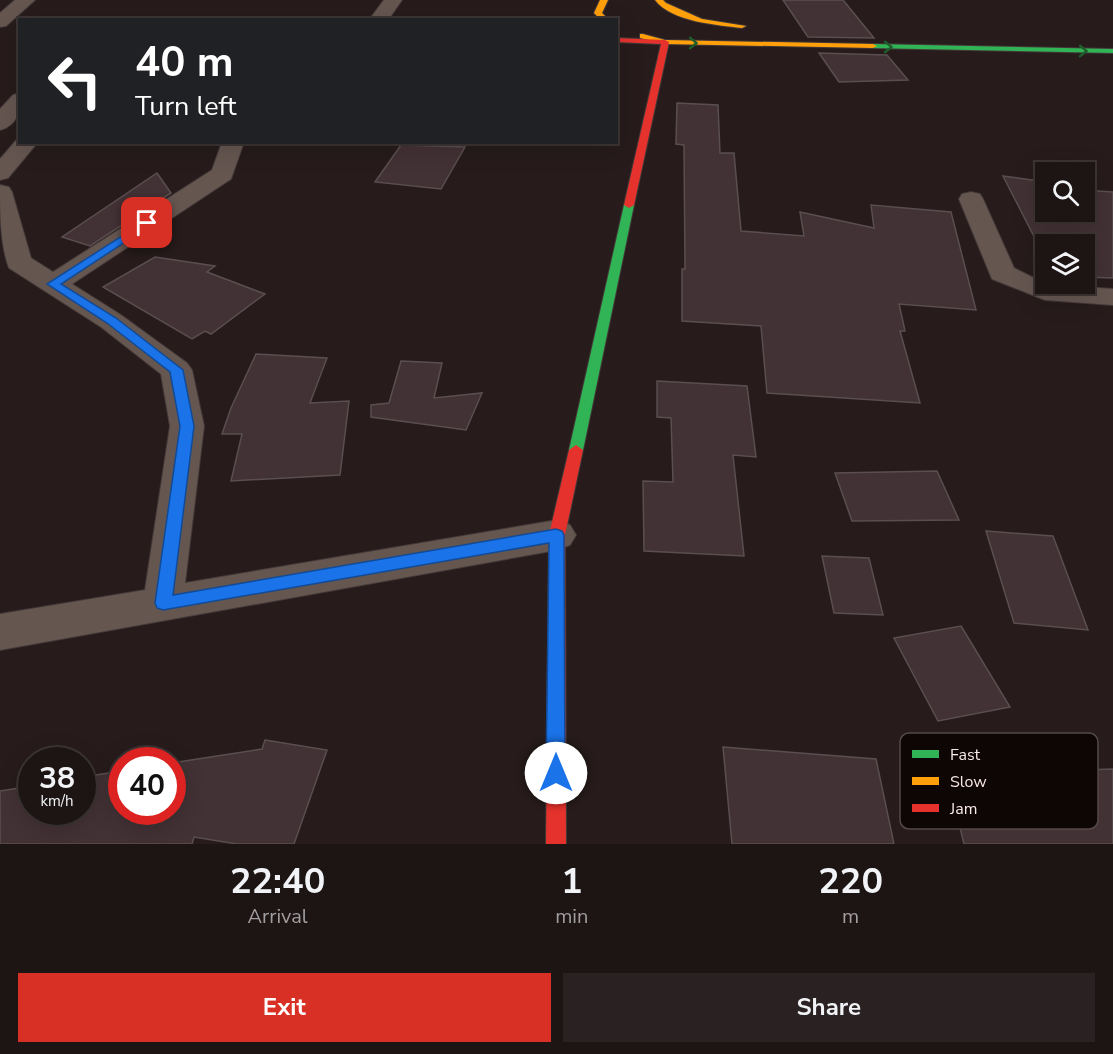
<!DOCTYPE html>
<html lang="en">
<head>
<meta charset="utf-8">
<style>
	body { margin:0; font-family:"Nunito Sans",sans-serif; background:#2a2122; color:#f1f3f6; height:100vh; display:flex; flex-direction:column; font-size:22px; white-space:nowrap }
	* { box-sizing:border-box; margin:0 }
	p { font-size:20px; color:#a09ea0 }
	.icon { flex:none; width:33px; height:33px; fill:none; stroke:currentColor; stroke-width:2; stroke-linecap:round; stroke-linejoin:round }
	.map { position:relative; height:844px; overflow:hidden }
	.sheet { display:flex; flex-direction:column; background:#1d1414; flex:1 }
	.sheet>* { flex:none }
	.banner { position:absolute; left:18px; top:18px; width:600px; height:126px; border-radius:0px; box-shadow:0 6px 24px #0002,0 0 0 2px #3b3334; background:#202124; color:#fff; overflow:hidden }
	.buttons { position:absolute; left:1035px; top:162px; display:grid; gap:12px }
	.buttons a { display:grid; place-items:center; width:60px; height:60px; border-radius:0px; background:#1d1414; box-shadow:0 6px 24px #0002,0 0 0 2px #3b3334; font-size:30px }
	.speed { position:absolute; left:18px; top:747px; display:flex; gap:12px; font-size:30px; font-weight:700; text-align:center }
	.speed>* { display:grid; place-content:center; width:78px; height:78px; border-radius:50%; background:#1d1414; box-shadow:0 6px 24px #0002,0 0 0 2px #3b3334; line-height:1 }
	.speed small { font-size:15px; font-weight:400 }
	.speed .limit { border:9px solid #d22; background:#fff; color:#111 }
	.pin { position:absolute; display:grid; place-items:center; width:51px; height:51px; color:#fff; margin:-26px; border-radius:12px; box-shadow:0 3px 9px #0006 }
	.me { position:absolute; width:66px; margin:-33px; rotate:0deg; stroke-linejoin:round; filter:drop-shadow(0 0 4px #0008) }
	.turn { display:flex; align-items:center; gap:21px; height:126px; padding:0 18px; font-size:27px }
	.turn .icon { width:78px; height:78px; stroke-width:2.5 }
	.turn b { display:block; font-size:42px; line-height:51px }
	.eta { display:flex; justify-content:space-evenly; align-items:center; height:102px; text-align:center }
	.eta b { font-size:36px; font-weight:700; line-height:42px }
	.action { display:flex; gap:12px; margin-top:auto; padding:12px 18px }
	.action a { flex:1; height:69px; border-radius:0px; background:#d93025; color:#fff; font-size:24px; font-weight:700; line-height:69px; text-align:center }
	.action a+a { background:#2a2122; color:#f1f3f6 }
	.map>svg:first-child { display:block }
</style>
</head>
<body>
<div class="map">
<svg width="1113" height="844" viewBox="0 0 1113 844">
	<rect width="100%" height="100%" fill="#271b1b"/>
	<g fill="#423135" stroke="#5a4f50" stroke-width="1.5">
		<path d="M 783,0 L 843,0 L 874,38 L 808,37 Z"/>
		<path d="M 819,53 L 887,55 L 908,80 L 839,82 Z"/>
		<path d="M 677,103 L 718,105 L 720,153 L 734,153 L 741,231 L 804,236 L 800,212 L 874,228 L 871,205 L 951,212 L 976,310 L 899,304 L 905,331 L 900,331 L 920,403 L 767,393 L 761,326 L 682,321 L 682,269 L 685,269 L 684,145 L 676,144 Z"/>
		<path d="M 401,145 L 465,147 L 441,189 L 375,182 Z"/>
		<path d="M 157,173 L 171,193 L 90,246 L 62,237 Z"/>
		<path d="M 1003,176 L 1046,182 L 1046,212 L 1084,212 L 1084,190 L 1113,192 L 1113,278 L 1084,277 L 1084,244 L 1046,244 L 1046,260 Z"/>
		<path d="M 155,257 L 215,266 L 207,272 L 265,294 L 211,334 L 205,331 L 192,339 L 103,287 Z"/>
		<path d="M 256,354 L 327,358 L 310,403 L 349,401 L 340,475 L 231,481 L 242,434 L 222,434 L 231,408 Z"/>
		<path d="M 401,361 L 442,363 L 434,398 L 482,393 L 466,430 L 371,417 L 371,405 L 389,403 Z"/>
		<path d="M 657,381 L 747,386 L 756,457 L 733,455 L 744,556 L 644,551 L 643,481 L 673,482 L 671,418 L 657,417 Z"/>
		<path d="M 937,471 L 959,520 L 852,521 L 835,473 Z"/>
		<path d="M 986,531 L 1053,536 L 1088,630 L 1014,623 Z"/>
		<path d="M 822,556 L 869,558 L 883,615 L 834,613 Z"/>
		<path d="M 961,626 L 1010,707 L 938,721 L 894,638 Z"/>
		<path d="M 265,740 L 327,750 L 294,844 L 237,844 L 194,837 L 192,844 L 0,844 L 0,791 L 32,786 L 32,812 L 82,812 L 82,777 L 122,771 L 122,812 L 172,812 L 172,763 L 262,749 Z"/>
		<path d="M 723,747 L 876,759 L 894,844 L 732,844 Z"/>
		<path d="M 944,763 L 1021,768 L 1022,772 L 1113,769 L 1113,844 L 964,844 Z"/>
	</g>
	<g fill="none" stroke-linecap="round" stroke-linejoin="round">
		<defs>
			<g id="street">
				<path d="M 15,0 L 35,0 L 6,26 L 0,27 L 0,13 Z"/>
				<path d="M 384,0 L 402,0 L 388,20 L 369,20 Z"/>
				<path d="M 20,93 C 20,109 19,125 0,130 L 0,109 L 13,95 Z"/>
				<path d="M 19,137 L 20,142 L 38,142 L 8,178 L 0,180 L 0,159 Z"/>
				<path d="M 222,142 L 244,142 L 231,179 L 72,284 L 121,315 L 187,363 L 192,370 L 204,426 L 185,583 L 557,520 L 570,525 L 576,535 L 570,545 L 557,550 L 0,650 L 0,614 L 145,590 L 170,426 L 161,374 L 101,327 L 9,268 C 0,245 0,210 0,185 L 9,187 L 12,192 L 31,258 L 53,272 L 212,170 Z"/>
				<path d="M 971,192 L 980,194 L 983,199 L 1014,268 L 1046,284 L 1113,289 L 1113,305 L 1045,300 L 992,279 L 959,199 L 962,194 Z"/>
			</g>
			<g id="fast">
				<path d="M 873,44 L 1113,49 L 1113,53 L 870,48 L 870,44 Z"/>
				<path d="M 629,202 L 634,205 L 583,450 L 576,455 L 569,450 L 624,205 Z"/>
			</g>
			<g id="slow">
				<path d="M 600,0 L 608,0 L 602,13 L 609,20 L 601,20 L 594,13 Z"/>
				<path d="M 655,0 L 663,0 L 666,3 L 702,19 L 746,26 L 742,28 C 717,25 672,22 655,0 Z"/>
				<path d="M 643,34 L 665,40 L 873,44 L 877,46 L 873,48 L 665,44 L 640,38 L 640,34 Z"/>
			</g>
			<g id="jam">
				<path d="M 616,38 L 665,40 L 669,42 L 634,205 L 629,208 L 624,205 L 661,44 L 616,42 Z"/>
				<path d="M 576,445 L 583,450 L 565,535 L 566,844 L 546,844 L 549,535 L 569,450 Z"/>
			</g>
		</defs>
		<use href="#street" stroke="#433938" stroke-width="2"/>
		<use href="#fast" stroke="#433938" stroke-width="2"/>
		<use href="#slow" stroke="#433938" stroke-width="2"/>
		<use href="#jam" stroke="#433938" stroke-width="2"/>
		<use href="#street" fill="#655650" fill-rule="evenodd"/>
		<use href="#fast" fill="#30b455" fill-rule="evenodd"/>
		<use href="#slow" fill="#ff9f0a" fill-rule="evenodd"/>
		<use href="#jam" fill="#e5322d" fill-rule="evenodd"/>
	</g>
	<defs><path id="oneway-chevron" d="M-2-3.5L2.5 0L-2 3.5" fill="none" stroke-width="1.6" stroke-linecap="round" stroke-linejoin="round" transform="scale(1.5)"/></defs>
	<g stroke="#1f5d2d">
		<use href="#oneway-chevron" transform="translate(693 43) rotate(1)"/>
		<use href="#oneway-chevron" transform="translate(888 47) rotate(1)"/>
		<use href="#oneway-chevron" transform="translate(1083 51) rotate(1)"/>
	</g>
	<path fill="#1a73e8" stroke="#114b97" stroke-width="1.5" d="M 147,220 L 151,221 L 151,225 L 61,284 L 116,318 L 183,370 L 194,426 L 173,595 L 556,529 L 562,531 L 564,535 L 565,773 L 563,779 L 556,782 L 549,779 L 546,773 L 549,543 L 163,610 L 157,608 L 155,603 L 180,426 L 170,372 L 107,323 L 47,284 Z"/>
	<rect x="900" y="733" width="198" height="96" rx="9" fill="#0e0605" stroke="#544a49" stroke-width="1.5"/>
	<rect x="912" y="750" width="27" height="8" fill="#30b455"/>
	<rect x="912" y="777" width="27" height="8" fill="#ff9f0a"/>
	<rect x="912" y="804" width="27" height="8" fill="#e5322d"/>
	<g font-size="16" fill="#f8e8e7">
		<text x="950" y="760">Fast</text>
		<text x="950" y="787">Slow</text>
		<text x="950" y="814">Jam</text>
	</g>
</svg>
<div class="buttons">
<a><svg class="icon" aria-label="search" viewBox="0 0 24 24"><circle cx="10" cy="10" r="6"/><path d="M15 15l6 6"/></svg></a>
<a><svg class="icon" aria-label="layers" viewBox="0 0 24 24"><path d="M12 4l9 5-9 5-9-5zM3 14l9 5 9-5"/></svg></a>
</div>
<div class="speed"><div>38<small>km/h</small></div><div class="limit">40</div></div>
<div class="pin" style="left:147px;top:223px;background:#d93025"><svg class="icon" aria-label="arrive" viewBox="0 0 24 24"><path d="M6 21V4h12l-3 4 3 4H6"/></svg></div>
<svg class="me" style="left:556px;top:773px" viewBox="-20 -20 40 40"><circle r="19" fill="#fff"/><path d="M0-13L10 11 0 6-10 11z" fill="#1a73e8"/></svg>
<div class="banner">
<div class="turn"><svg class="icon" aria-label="left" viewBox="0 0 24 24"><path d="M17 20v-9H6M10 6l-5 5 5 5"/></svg><div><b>40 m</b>Turn left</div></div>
</div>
</div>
<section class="sheet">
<div class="eta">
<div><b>22:40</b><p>Arrival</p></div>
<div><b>1</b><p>min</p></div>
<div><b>220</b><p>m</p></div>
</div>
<div class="action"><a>Exit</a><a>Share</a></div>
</section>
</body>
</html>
